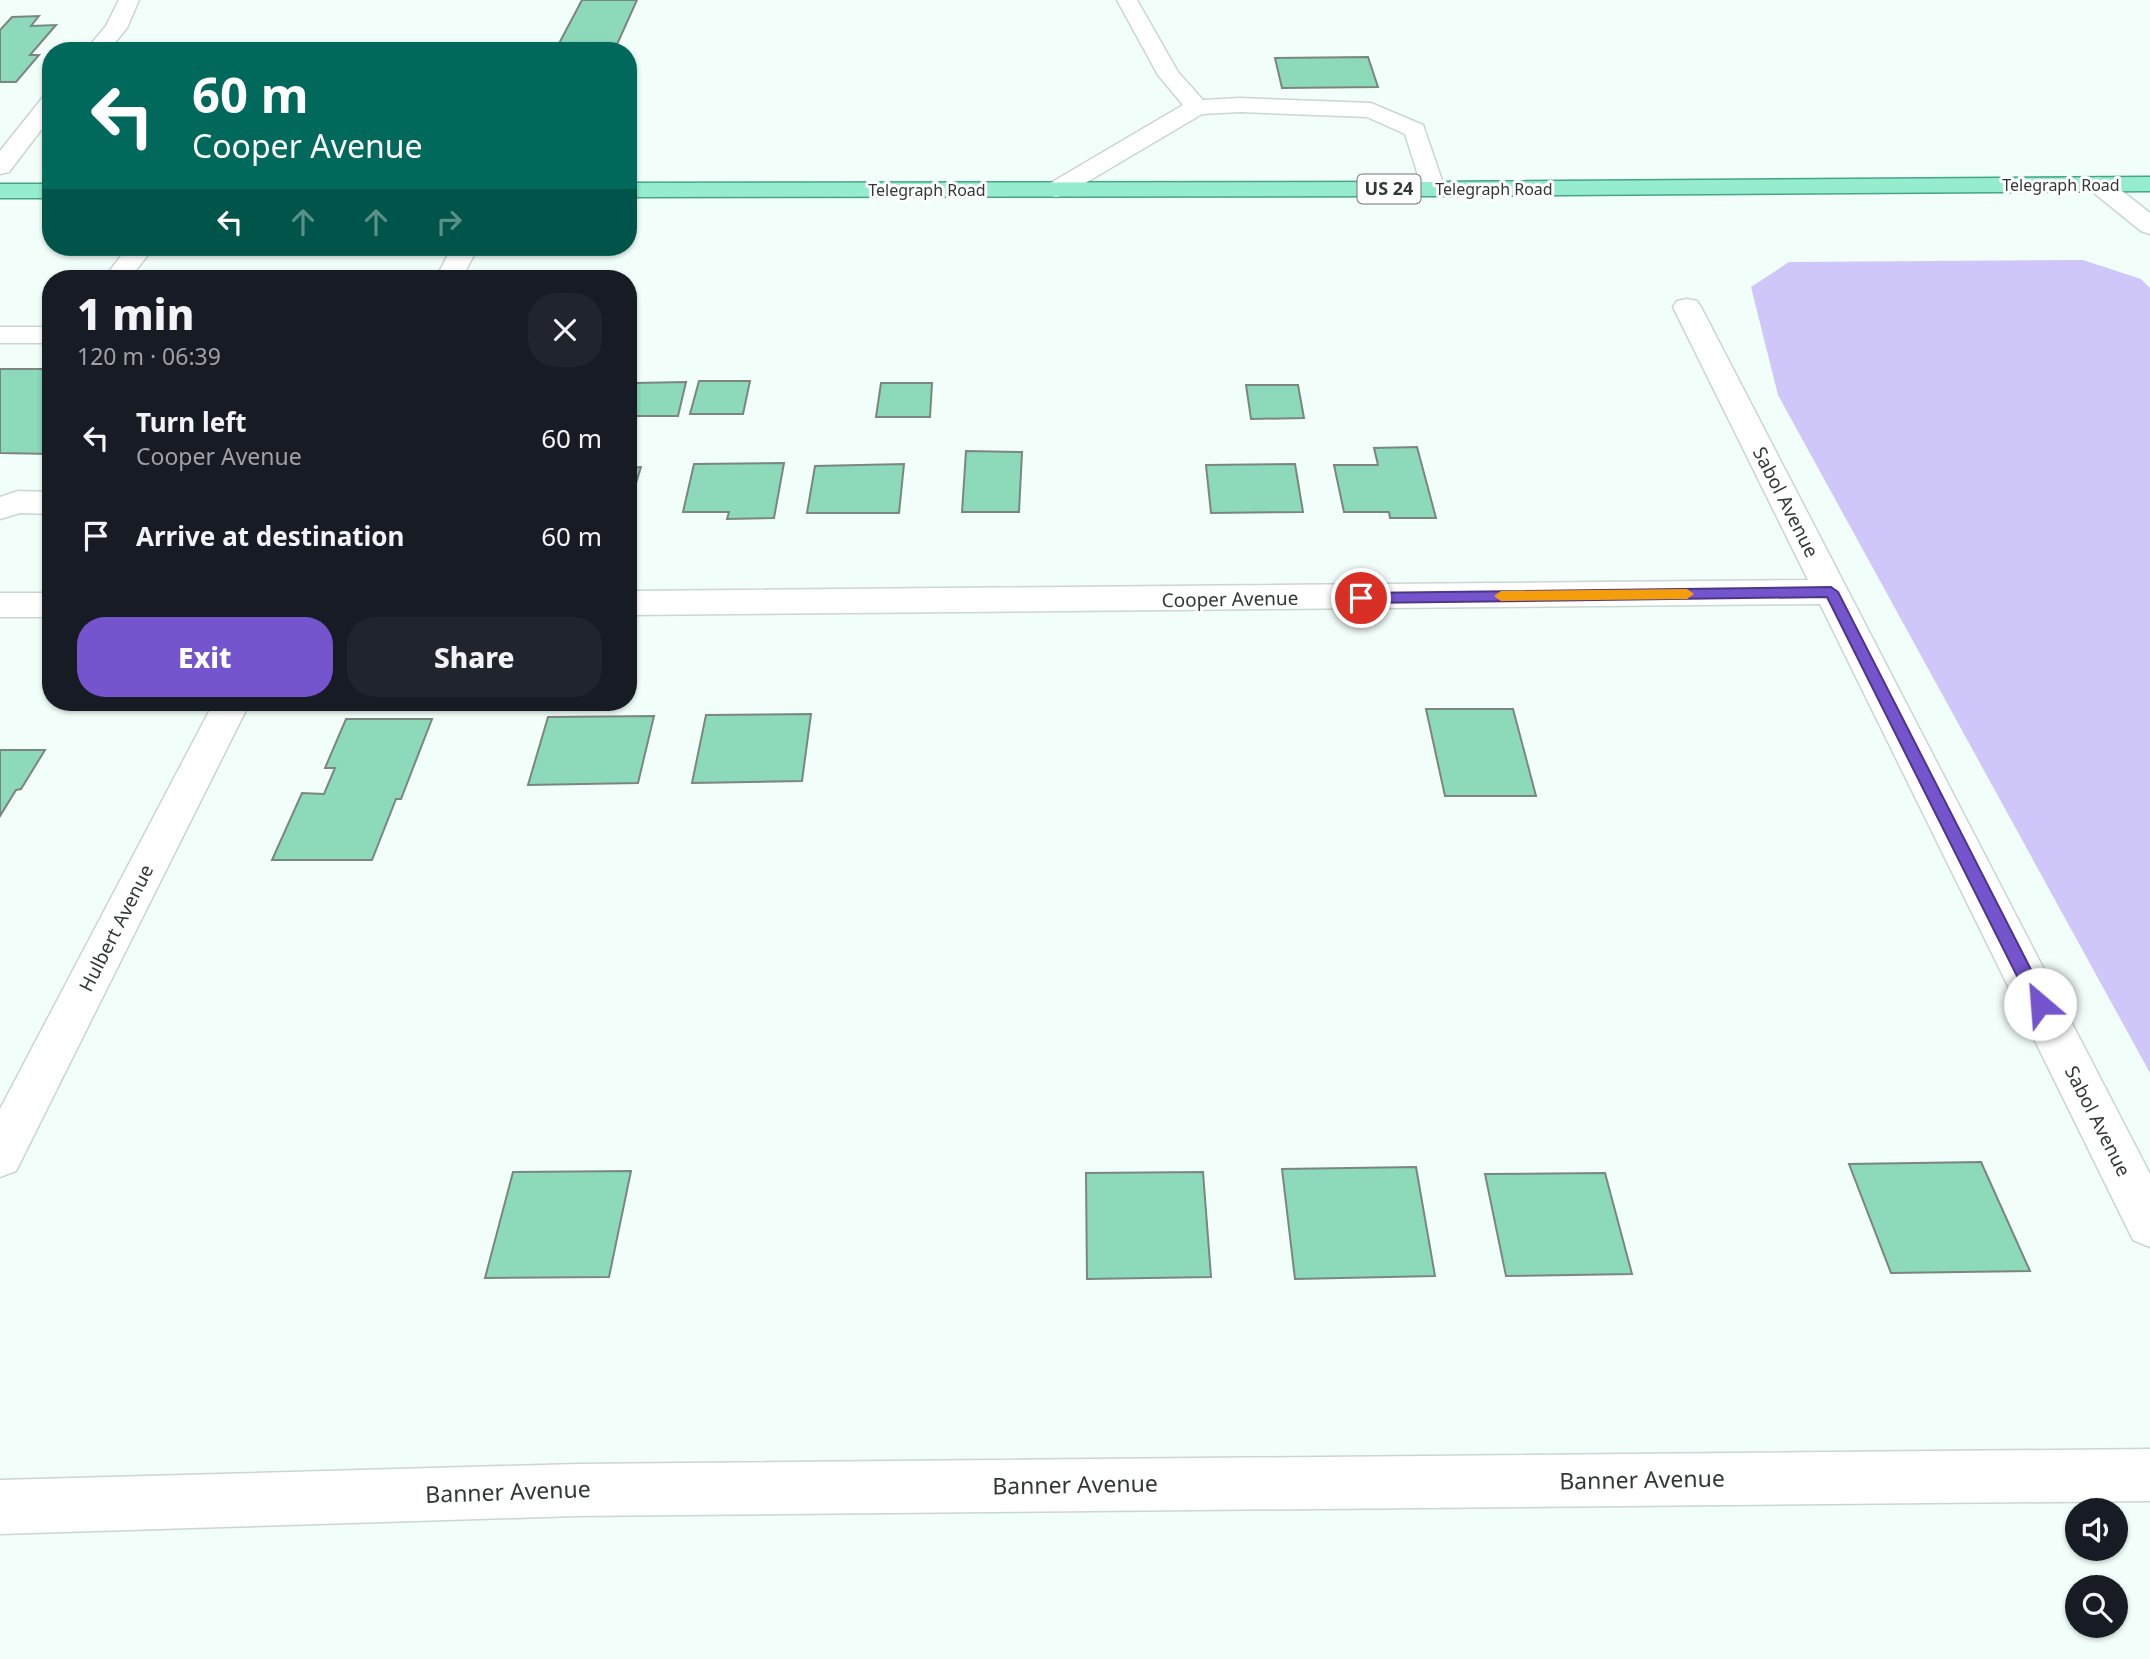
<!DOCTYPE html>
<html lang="en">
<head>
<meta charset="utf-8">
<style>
	body { margin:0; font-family:"Noto Sans",sans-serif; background:#20242c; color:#f1f3f6; height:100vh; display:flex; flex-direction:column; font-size:26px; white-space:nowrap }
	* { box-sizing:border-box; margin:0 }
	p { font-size:23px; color:#9ea1a6 }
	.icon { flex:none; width:38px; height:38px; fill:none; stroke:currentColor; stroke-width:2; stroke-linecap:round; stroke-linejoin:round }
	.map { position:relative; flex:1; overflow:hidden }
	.panel { position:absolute; left:42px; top:270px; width:595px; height:441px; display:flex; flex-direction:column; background:#171b24; border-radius:28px; box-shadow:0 2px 5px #0004 }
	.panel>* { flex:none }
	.top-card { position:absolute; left:42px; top:42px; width:595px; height:214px; border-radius:28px; box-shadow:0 2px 5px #0004; background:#00695c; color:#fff; overflow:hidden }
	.fabs { position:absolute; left:2065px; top:1498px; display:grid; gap:14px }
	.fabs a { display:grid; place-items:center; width:63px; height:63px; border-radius:50%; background:#171b24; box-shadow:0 2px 5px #0004; font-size:35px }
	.pin { position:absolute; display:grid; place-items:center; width:60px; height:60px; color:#fff; margin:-30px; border:4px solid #fff; border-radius:50%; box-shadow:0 2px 7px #0007 }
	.me { position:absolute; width:77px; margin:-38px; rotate:333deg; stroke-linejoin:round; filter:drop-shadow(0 0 5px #0008) }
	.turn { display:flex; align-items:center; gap:24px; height:147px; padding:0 35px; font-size:32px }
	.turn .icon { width:91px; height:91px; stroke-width:2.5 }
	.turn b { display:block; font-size:49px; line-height:60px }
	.lanes { display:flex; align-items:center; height:66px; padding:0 35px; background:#0003; justify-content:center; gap:35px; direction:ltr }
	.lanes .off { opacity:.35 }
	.round { display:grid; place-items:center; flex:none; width:74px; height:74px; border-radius:28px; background:#20242c }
	.summary { display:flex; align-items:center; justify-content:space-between; height:119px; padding:0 35px }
	h1 { font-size:42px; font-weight:800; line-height:52px }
	.cta { display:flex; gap:14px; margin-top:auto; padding:14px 35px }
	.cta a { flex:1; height:80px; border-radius:28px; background:#7555ce; color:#fff; font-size:28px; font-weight:800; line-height:80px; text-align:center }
	.cta a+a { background:#20242c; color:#f1f3f6 }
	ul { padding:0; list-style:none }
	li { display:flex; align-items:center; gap:21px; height:98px; padding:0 35px }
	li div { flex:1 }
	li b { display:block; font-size:26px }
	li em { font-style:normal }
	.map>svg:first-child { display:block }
</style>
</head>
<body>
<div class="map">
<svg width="2150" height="1659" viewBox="0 0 2150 1659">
	<rect width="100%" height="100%" fill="#f2fef9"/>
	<path fill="#cfc7fa" d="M 2083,260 L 2141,279 L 2150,288 L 2150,1073 L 1778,395 L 1751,287 L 1789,262 Z"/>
	<g fill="#8ddabb" stroke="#7b8681" stroke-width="2">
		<path d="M 582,0 L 637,0 L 614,51 L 555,51 Z"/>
		<path d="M 39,16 L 31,26 L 56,25 L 30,55 L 39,55 L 16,82 L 0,82 L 0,30 L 12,17 Z"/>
		<path d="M 1368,57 L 1378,87 L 1282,88 L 1275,58 Z"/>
		<path d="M 0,369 L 51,369 L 51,454 L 0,453 Z"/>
		<path d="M 699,381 L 750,381 L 743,414 L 690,414 Z"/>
		<path d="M 686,382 L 678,416 L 628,416 L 628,404 L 635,383 Z"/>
		<path d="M 881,383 L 932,383 L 930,417 L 876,417 Z"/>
		<path d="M 1246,385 L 1298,385 L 1304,418 L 1251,419 Z"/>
		<path d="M 1417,447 L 1436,518 L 1390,518 L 1389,512 L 1344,512 L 1334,465 L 1378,465 L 1374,448 Z"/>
		<path d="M 966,451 L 1022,452 L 1019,512 L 962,512 Z"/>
		<path d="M 784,463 L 774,518 L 727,519 L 729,512 L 683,512 L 694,464 Z"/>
		<path d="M 904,464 L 899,513 L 807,513 L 815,466 Z"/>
		<path d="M 1295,464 L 1303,512 L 1211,513 L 1206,465 Z"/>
		<path d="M 641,467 L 628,509 L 628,468 Z"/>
		<path d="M 1426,709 L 1513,709 L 1536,796 L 1445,796 Z"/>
		<path d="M 811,714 L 802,781 L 692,783 L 706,715 Z"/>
		<path d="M 654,716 L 638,783 L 528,785 L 548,717 Z"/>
		<path d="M 346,719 L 432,719 L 401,799 L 396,799 L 372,860 L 272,860 L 302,793 L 324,794 L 335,768 L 325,768 Z"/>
		<path d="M 0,750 L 45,750 L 21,789 L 16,790 L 0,816 Z"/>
		<path d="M 1981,1162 L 2030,1271 L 1891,1273 L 1849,1164 Z"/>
		<path d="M 1416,1167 L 1435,1276 L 1295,1279 L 1282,1169 Z"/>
		<path d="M 631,1171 L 609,1277 L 485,1278 L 513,1172 Z"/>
		<path d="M 1203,1172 L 1211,1277 L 1087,1279 L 1086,1173 Z"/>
		<path d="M 1605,1173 L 1632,1274 L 1506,1276 L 1485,1174 Z"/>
	</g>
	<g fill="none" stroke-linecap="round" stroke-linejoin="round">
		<defs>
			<g id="minor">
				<path d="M 119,0 L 139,0 L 127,28 L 108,51 L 85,51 L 106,26 Z"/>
				<path d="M 1117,0 L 1137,0 L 1178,72 L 1203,100 L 1240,98 L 1371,103 L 1423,125 L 1445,189 L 1442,194 L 1433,196 L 1424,194 L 1405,134 L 1367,117 L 1240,112 L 1202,114 L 1065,195 L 1056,197 L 1047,195 L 1044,190 L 1047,185 L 1183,105 L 1158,75 Z"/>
				<path d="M 51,95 L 51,117 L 9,172 L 0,174 L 0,151 L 43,97 Z"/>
				<path d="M 2098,177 L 2107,179 L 2150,213 L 2150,234 L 2141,231 L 2089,189 L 2086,184 L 2089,179 Z"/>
				<path d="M 128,247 L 154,247 L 130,278 L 104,278 Z"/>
				<path d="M 452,247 L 478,247 L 462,278 L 436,278 Z"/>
				<path d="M 1687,299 L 1697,301 L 1701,307 L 2150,1174 L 2150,1247 L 2133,1240 L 1820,604 L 628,615 L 628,591 L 1808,580 L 1673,307 L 1677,301 Z"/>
				<rect x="0" y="327" width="51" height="16"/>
				<path d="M 18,491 L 51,492 L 51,514 L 20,513 L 0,519 L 0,497 Z"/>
				<rect x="0" y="593" width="51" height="24"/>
				<path d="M 214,702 L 250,702 L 16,1171 L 0,1177 L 0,1109 Z"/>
				<path d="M 2150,1449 L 2150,1501 L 577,1516 L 0,1534 L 0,1480 L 577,1464 Z"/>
			</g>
			<g id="major">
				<path d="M 2150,177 L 2150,191 L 1433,196 L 628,197 L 628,183 L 1433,182 Z"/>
				<rect x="0" y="184" width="51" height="14"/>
			</g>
		</defs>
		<use href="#minor" stroke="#cad6d1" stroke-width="3"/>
		<use href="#major" stroke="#46a585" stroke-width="3"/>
		<use href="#minor" fill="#fff" fill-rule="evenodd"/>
		<use href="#major" fill="#96eccf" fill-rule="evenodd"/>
	</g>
	<path fill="#7555ce" stroke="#4c3786" stroke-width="2" d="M 1831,587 L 1838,592 L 2046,999 L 2049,1004 L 2046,1010 L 2040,1012 L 2034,1010 L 1827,597 L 1361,603 L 1354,598 L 1361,593 Z"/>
	<path fill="#f59e0b" d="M 1687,589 L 1694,594 L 1687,599 L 1501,601 L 1494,596 L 1501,591 Z"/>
	<g text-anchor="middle" stroke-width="6" stroke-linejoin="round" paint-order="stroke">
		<g font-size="16" fill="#333836" stroke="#fff">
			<text x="2061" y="191">Telegraph Road</text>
			<text x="1494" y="195">Telegraph Road</text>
			<text x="927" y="196">Telegraph Road</text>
		</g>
		<rect fill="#fff" stroke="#707472" stroke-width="2" x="1357.5" y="174.5" width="63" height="29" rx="5"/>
		<g font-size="18" font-weight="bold" fill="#333836">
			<text x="1389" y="195">US 24</text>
		</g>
		<g font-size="19" fill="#333836" stroke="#fff">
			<text transform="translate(1786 502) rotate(63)" y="7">Sabol Avenue</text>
			<text transform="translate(1230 599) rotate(-1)" y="7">Cooper Avenue</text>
			<text transform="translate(116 928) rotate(-63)" y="7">Hulbert Avenue</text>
			<text transform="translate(2098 1121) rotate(63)" y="7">Sabol Avenue</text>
		</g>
		<g font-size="23" fill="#333836" stroke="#fff">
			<text transform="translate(1642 1480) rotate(-1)" y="8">Banner Avenue</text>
			<text transform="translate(1075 1485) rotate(-1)" y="8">Banner Avenue</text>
			<text transform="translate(508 1492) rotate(-2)" y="8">Banner Avenue</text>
		</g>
	</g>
</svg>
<div class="fabs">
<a><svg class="icon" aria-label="sound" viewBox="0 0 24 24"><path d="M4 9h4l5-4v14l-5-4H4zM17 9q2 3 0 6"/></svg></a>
<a><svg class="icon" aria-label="search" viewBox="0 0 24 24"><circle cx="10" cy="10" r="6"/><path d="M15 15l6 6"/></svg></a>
</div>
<div class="pin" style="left:1361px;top:598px;background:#d93025"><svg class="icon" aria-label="arrive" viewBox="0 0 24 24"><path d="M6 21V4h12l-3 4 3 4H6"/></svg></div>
<svg class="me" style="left:2040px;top:1004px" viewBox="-20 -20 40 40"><circle r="19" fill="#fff"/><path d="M0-13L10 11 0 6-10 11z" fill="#7555ce"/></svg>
<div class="top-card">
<div class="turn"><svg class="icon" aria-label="left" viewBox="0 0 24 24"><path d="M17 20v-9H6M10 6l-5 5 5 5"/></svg><div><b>60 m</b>Cooper Avenue</div></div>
<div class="lanes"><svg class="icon" aria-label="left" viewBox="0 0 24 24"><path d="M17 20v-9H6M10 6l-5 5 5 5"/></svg><svg class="icon off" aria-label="ahead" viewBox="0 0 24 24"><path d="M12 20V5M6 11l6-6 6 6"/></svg><svg class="icon off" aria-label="ahead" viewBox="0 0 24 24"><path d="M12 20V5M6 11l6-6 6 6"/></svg><svg class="icon off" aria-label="right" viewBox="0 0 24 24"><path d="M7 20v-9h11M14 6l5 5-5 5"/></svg></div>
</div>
<section class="panel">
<div class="summary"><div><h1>1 min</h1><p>120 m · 06:39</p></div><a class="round"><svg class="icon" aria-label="close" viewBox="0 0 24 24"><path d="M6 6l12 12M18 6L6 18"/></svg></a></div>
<ul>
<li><svg class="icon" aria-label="left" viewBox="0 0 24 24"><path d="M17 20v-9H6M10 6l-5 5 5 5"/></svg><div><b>Turn left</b><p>Cooper Avenue</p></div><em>60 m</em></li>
<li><svg class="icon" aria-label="arrive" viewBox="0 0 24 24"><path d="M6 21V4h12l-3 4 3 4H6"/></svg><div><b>Arrive at destination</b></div><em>60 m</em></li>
</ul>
<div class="cta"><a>Exit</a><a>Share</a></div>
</section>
</div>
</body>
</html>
